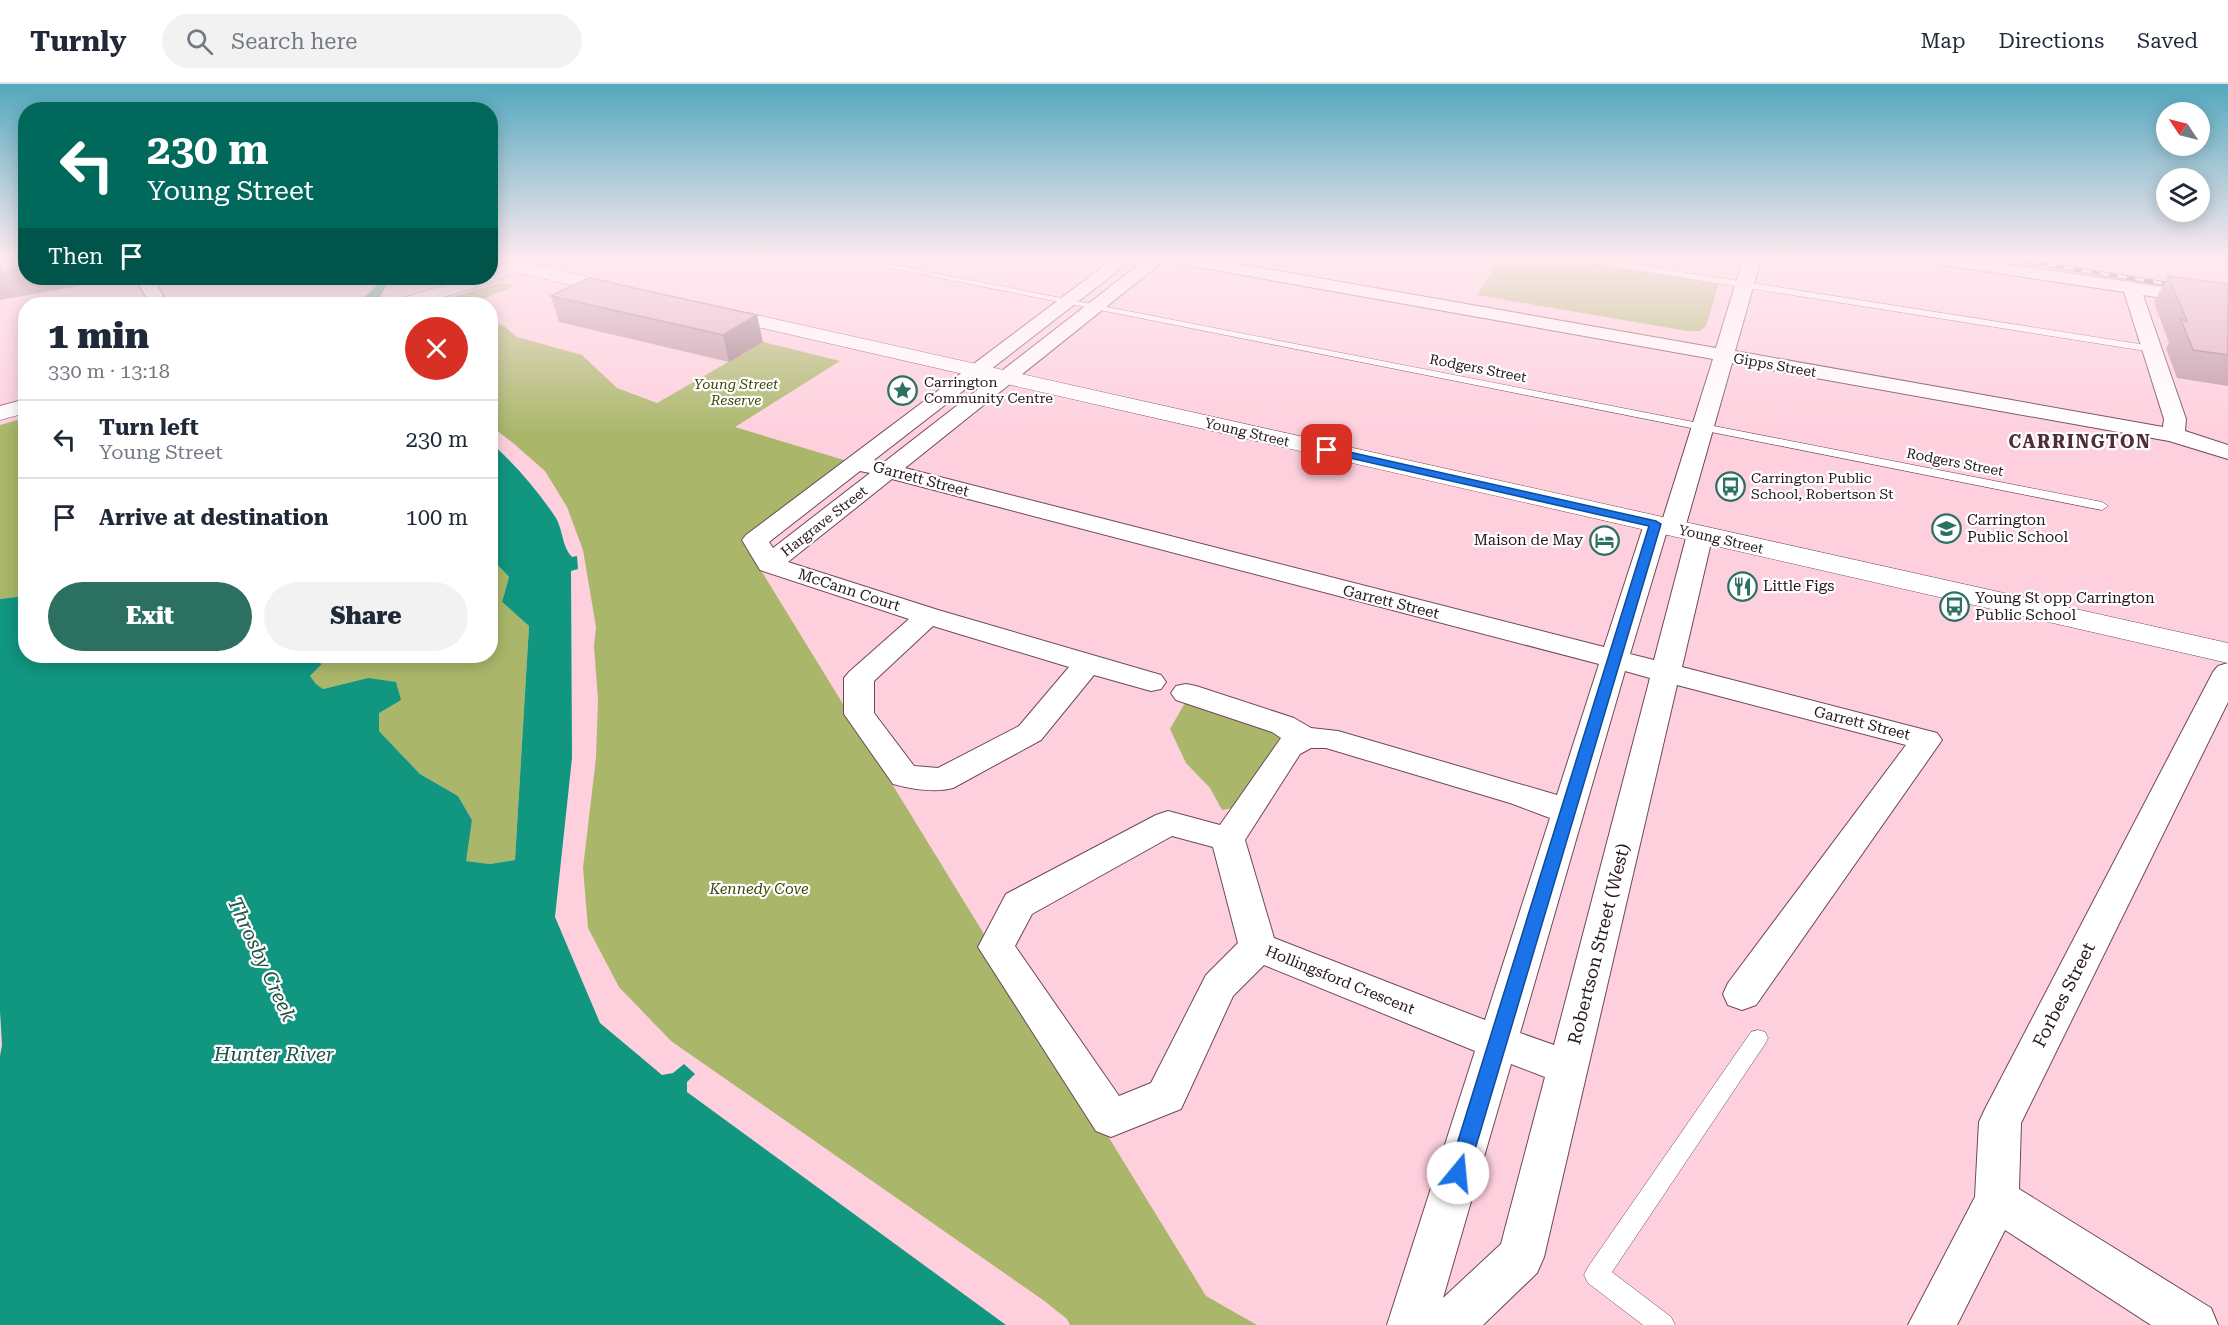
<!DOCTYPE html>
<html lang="en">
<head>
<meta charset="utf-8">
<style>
	body { margin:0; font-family:"Roboto Serif",serif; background:#f2f2f3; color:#1f2937; height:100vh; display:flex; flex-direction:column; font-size:22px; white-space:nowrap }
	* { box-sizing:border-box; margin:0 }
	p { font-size:20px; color:#747a83 }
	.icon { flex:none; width:33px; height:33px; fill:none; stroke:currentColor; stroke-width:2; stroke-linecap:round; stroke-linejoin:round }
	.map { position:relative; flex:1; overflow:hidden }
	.sheet { position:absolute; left:18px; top:213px; width:480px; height:366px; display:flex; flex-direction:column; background:#fff; border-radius:24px; box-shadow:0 3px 15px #0003 }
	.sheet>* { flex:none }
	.hud { position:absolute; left:18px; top:18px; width:480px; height:183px; border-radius:24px; box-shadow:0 3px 15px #0003; background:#00695c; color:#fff; overflow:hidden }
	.needle { width:39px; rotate:305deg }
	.controls { position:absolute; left:2156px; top:18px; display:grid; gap:12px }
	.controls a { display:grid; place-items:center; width:54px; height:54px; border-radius:50%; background:#fff; box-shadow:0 3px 15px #0003; font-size:30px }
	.pin { position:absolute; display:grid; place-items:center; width:51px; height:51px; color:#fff; margin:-26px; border-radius:12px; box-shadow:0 3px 9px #0006 }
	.me { position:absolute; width:66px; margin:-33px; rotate:17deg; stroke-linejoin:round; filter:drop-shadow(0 0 4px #0008) }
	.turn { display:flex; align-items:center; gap:21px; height:126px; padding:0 30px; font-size:27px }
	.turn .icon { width:78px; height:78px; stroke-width:2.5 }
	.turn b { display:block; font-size:42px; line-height:51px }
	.then { display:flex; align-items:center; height:57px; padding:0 30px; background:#0003; gap:12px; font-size:22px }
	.round { display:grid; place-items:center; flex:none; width:63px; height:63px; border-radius:32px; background:#f2f2f3 }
	.head { display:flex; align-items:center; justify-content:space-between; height:102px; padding:0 30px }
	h1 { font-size:36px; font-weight:800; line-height:45px }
	.button { display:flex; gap:12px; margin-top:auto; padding:12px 30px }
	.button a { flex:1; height:69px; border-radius:36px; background:#2c7062; color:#fff; font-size:24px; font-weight:800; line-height:69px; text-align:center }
	.button a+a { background:#f2f2f3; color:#1f2937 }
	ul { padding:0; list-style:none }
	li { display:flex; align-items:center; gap:18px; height:78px; padding:0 30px; border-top:2px solid #e0e1e3 }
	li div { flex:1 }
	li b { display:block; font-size:22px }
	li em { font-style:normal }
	header { display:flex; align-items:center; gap:36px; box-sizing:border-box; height:84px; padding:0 30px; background:#fff; border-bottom:2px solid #e0e1e3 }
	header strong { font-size:28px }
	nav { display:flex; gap:33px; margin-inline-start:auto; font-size:21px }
	.search { width:420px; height:54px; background:#f2f2f3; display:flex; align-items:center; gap:15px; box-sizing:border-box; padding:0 21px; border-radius:33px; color:#747a83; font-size:22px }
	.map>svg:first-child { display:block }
</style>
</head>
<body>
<header>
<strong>Turnly</strong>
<div class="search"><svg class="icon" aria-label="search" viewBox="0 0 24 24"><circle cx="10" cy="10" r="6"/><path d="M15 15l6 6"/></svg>Search here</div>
<nav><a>Map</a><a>Directions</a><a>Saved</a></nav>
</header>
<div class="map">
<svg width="2228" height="1241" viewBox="0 0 2228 1241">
	<rect width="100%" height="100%" fill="#fed0de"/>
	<g fill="#aab76a">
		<path d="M 1500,175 L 1572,175 L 1719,199 L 1706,242 L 1700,247 L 1687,247 L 1477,211 Z"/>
		<path d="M 501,199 L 514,202 L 471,220 L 427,220 Z"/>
		<path d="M 491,238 L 504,242 L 517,253 L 582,271 L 617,304 L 657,319 L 763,258 L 840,277 L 735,343 L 847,377 L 743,457 L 1206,1212 L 1257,1241 L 1070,1241 L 1067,1235 L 1043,1216 L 671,957 L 619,903 L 588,844 L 583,784 L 596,674 L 598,616 L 594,562 L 596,543 L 583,466 L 567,423 L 545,387 L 513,359 L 491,342 Z"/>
		<path d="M 25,334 L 25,512 L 0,515 L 0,341 Z"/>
		<path d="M 491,474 L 509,493 L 502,518 L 529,542 L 515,776 L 490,780 L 465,777 L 472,736 L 458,712 L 420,690 L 379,647 L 379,629 L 368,594 L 323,605 L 316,600 L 310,592 L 322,580 L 305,572 L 490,572 Z"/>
		<path d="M 1186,617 L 1282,650 L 1238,723 L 1222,726 L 1210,704 L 1186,679 L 1170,645 Z"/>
	</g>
	<g fill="#119680">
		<path d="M 380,194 L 399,194 L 386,202 L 377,218 L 358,220 L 381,197 Z"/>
		<path d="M 491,359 C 515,380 538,407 556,434 C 563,446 562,463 572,473 L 577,472 L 578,485 L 571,487 L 572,674 L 555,833 L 600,939 L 662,991 L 673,989 L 684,980 L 695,990 L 687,998 L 687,1008 L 1006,1241 L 0,1241 L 0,972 L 2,961 L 0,927 L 0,515 L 25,512 L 26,572 L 305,572 L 322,580 L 310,592 L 316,600 L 323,605 L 368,594 L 396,598 L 401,616 L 379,629 L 379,647 L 420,690 L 458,712 L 472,736 L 466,777 L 490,780 L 515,776 L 529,542 L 502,518 L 509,493 L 491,474 Z"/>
	</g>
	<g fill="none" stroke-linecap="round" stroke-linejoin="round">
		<defs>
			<g id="service">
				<path d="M 845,175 L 862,175 L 2102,418 L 2108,422 L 2102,426 Z"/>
				<path d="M 1579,175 L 1599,175 L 2152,262 L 2157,265 L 2152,268 L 1583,178 Z"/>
				<path d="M 1758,946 L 1765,948 L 1768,954 L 1765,960 L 1612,1188 L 1671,1233 L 1675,1241 L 1643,1241 L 1588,1199 L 1584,1191 L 1588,1183 L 1751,948 Z"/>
			</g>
			<g id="minor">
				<path d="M 490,175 L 538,175 C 526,190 507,186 490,182 Z"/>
				<path d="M 1146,175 L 1166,175 L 905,384 L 1604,563 L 1644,440 L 1647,435 L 1656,433 L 1663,434 L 1713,275 L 1181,180 L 1175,179 L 1172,175 L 1210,175 L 1716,264 L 1743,175 L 1761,175 L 1735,267 L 2163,343 L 2164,335 L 2124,208 L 1937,180 L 1931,179 L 1928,175 L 1972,175 L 2228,212 L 2228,224 L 2143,211 L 2186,335 L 2185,347 L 2228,361 L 2228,375 L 2169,357 L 1732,279 L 1685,444 L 1682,449 L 1673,451 L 1666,450 L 1630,570 L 1654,576 L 1687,450 L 1691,445 L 1700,442 L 1709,445 L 1713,450 L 1682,583 L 1937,649 L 1942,656 L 1756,921 L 1742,926 L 1728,921 L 1723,910 L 1728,899 L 1906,661 L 1677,601 L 1544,1173 L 1537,1189 L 1483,1241 L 1387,1241 L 1475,967 L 1264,881 L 1233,912 L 1181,1025 L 1111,1053 L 1096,1047 L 978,863 L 1006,810 L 1156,731 L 1168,727 L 1220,741 L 1281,654 L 1272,648 L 1176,616 L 1171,609 L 1176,602 L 1186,600 L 1196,602 L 1294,634 L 1311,644 L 1338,647 L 1557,711 L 1599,580 L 892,395 L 788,478 L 938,526 L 1161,591 L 1166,598 L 1161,605 L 1151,607 L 1094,591 L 1041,656 L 953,704 C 934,709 912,705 893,700 L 844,630 L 844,594 L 849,588 L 909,535 L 760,486 L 742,456 L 746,451 L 1109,178 L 1121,178 L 1124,182 L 874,376 L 883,379 ZM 860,387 L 870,389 L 773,464 L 769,458 ZM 933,542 L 1069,583 L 1019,642 L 938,684 L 914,682 L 874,629 L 874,597 ZM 1625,587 L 1650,594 L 1554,961 L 1520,949 ZM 1311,664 L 1326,664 L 1510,719 L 1550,734 L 1485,936 L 1274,854 L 1245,756 L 1300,670 ZM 1172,752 L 1213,763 L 1238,859 L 1206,891 L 1151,999 L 1119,1012 L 1015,862 L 1032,830 ZM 1511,980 L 1545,993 L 1501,1160 L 1443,1214 Z"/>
				<path d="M 135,194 L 153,194 L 168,220 L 150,220 Z"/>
				<path d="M 2228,579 L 2228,618 L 2021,1039 L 2019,1105 L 2211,1224 L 2218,1241 L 2151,1241 L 2005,1146 L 1957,1241 L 1908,1241 L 1975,1113 L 1979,1038 L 1985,1025 L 2213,588 L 2218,582 Z"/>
			</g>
			<g id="secondary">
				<path d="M 512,176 L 632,203 L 635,207 L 632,211 L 625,213 L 514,188 L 492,198 L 422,220 L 393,220 L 396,216 L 467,194 L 490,194 L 490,184 Z"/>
				<path d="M 716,222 L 2228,559 L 2228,579 L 709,232 L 706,228 L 709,224 Z"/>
				<path d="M 26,315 L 26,329 L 0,336 L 0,322 Z"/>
			</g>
		</defs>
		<use href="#service" stroke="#6e4956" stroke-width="1"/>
		<use href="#minor" stroke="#6e4956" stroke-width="2"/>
		<use href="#secondary" stroke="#6e4956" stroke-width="1"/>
		<use href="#service" fill="#fff" fill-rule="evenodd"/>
		<use href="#minor" fill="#fff" fill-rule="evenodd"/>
		<use href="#secondary" fill="#fff" fill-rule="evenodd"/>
		<defs>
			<path id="rail" d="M 2011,175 L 2180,202"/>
		</defs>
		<use href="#rail" stroke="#523c44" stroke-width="4.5"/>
		<use href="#rail" stroke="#fff" stroke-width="3" stroke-dasharray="9" stroke-linecap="butt"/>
	</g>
	<g fill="#be97a3">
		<path d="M 2168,192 L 2228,200 L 2228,302 L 2177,294 L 2166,264 L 2169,259 L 2154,218 Z"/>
		<path d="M 551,212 L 763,258 L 729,278 L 559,238 Z"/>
	</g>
	<g fill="#9b7b85">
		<path d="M 26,183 L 26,194 L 106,194 L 106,197 L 0,216 L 0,187 Z"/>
		<path d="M 757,231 L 763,258 L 729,278 L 723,251 Z"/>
	</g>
	<g fill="#ddb0be" stroke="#9b7b85" stroke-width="1.5">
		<path d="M 0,175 L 26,175 L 26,183 L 0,187 Z"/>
		<path d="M 2168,192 L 2228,200 L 2228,271 L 2193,266 L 2181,236 L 2187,237 Z"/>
		<path d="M 588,194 L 757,231 L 723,251 L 551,212 Z"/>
	</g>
	<linearGradient id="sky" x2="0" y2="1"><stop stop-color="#52a8be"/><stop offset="0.5" stop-color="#ffeaf0"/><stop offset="1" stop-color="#ffeaf0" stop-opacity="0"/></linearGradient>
	<rect width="2228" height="349" fill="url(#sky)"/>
	<path fill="#1a73e8" stroke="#114b97" stroke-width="1.5" d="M 1327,363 L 1656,437 L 1661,440 L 1468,1089 L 1465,1096 L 1458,1098 L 1451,1096 L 1448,1089 L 1649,442 L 1323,368 L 1323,364 Z"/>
	<defs>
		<symbol id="sight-ring" viewBox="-11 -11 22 22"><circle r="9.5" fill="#fff" stroke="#2c7062" stroke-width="1.5"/><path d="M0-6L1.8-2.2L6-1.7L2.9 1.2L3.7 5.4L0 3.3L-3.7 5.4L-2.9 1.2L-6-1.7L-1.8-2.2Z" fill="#2c7062"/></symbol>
		<symbol id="bus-ring" viewBox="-11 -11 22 22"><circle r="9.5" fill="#fff" stroke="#2c7062" stroke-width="1.5"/><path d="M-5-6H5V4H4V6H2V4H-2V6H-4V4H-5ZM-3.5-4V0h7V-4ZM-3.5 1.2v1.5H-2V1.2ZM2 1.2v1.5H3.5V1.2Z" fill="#2c7062"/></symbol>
		<symbol id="school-ring" viewBox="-11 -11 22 22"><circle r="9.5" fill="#fff" stroke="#2c7062" stroke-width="1.5"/><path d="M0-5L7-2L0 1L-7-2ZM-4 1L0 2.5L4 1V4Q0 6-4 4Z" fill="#2c7062"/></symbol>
		<symbol id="hotel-ring" viewBox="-11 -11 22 22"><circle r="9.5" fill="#fff" stroke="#2c7062" stroke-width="1.5"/><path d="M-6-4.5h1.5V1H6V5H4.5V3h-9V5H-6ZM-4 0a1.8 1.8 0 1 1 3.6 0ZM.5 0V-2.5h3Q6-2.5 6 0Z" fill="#2c7062"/></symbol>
		<symbol id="restaurant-ring" viewBox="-11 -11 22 22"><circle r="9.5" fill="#fff" stroke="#2c7062" stroke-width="1.5"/><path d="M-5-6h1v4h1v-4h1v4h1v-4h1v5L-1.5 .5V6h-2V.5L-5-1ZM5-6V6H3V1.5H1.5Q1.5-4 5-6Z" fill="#2c7062"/></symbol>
	</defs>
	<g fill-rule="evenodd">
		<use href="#sight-ring" x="886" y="290" width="33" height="33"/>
		<use href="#bus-ring" x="1714" y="386" width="33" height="33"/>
		<use href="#school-ring" x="1930" y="428" width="33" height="33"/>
		<use href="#hotel-ring" x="1588" y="440" width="33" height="33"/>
		<use href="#restaurant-ring" x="1726" y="486" width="33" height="33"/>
		<use href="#bus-ring" x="1938" y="506" width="33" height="33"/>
	</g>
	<g text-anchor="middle" stroke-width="4.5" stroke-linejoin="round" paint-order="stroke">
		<g font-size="14" fill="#26161c" stroke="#fff">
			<text transform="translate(1775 281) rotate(10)" y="5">Gipps Street</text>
			<text transform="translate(1478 284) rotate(11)" y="5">Rodgers Street</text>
			<text transform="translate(1247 348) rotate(13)" y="5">Young Street</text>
			<text transform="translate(1955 378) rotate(11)" y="5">Rodgers Street</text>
			<text transform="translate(824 437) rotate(-38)" y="5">Hargrave Street</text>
			<text transform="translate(1721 455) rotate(13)" y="5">Young Street</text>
		</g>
		<g font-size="14" fill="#26161c" stroke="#fff" text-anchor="start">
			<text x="924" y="303">Carrington<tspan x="924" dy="16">Community Centre</tspan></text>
			<text x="1751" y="399">Carrington Public<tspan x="1751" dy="16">School, Robertson St</tspan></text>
		</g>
		<g font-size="14" font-style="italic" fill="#3d4504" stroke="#fff">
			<text x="736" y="305">Young Street<tspan x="736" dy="16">Reserve</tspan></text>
		</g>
		<g font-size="15" fill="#26161c" stroke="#fff">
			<text transform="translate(921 395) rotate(15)" y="5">Garrett Street</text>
			<text transform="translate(849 506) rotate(18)" y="5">McCann Court</text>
			<text transform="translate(1391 518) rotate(14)" y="5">Garrett Street</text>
			<text transform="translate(1862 639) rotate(14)" y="5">Garrett Street</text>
			<text transform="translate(1340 896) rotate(22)" y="5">Hollingsford Crescent</text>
		</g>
		<g font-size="15" fill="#26161c" stroke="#fff" text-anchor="start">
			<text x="1967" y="441">Carrington<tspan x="1967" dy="17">Public School</tspan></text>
			<text x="1583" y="461" text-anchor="end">Maison de May</text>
			<text x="1763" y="507">Little Figs</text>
			<text x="1975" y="519">Young St opp Carrington<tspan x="1975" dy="17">Public School</tspan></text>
		</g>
		<g font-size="15" font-style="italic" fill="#3d4504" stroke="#fff">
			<text x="759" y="810">Kennedy Cove</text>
		</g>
		<g font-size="18" font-weight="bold" letter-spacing="1.5" fill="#502d39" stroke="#fff">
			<text x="2080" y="364">CARRINGTON</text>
		</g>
		<g font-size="18" fill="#26161c" stroke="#fff">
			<text transform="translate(1599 860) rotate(-76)" y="6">Robertson Street (West)</text>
			<text transform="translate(2064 911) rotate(-63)" y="6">Forbes Street</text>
		</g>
		<g font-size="20" font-style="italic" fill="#235348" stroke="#fff">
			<text transform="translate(262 875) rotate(65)" y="7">Throsby Creek</text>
			<text x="274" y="977">Hunter River</text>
		</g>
	</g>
</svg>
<div class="controls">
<a><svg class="needle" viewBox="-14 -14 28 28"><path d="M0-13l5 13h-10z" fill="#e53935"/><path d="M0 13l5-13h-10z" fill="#747a83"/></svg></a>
<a><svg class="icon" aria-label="layers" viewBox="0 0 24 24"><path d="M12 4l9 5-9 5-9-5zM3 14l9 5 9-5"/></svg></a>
</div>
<div class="pin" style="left:1327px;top:366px;background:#d93025"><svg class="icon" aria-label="arrive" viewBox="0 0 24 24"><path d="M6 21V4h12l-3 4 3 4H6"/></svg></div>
<svg class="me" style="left:1458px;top:1089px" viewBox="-20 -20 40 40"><circle r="19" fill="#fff"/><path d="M0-13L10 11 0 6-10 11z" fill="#1a73e8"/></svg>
<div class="hud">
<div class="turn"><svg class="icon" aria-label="left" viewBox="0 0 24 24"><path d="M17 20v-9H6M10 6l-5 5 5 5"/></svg><div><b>230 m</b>Young Street</div></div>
<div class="then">Then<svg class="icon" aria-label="arrive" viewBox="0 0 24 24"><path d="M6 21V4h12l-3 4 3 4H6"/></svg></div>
</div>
<section class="sheet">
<div class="head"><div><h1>1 min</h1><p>330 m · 13:18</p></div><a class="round" style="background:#d93025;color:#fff"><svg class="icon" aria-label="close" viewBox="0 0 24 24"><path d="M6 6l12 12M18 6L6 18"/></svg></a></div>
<ul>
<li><svg class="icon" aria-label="left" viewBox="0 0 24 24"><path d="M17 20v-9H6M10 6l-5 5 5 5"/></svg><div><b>Turn left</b><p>Young Street</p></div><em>230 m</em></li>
<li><svg class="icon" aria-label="arrive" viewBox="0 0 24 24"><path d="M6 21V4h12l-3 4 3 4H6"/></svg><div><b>Arrive at destination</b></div><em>100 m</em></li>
</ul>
<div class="button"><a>Exit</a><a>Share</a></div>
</section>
</div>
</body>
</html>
